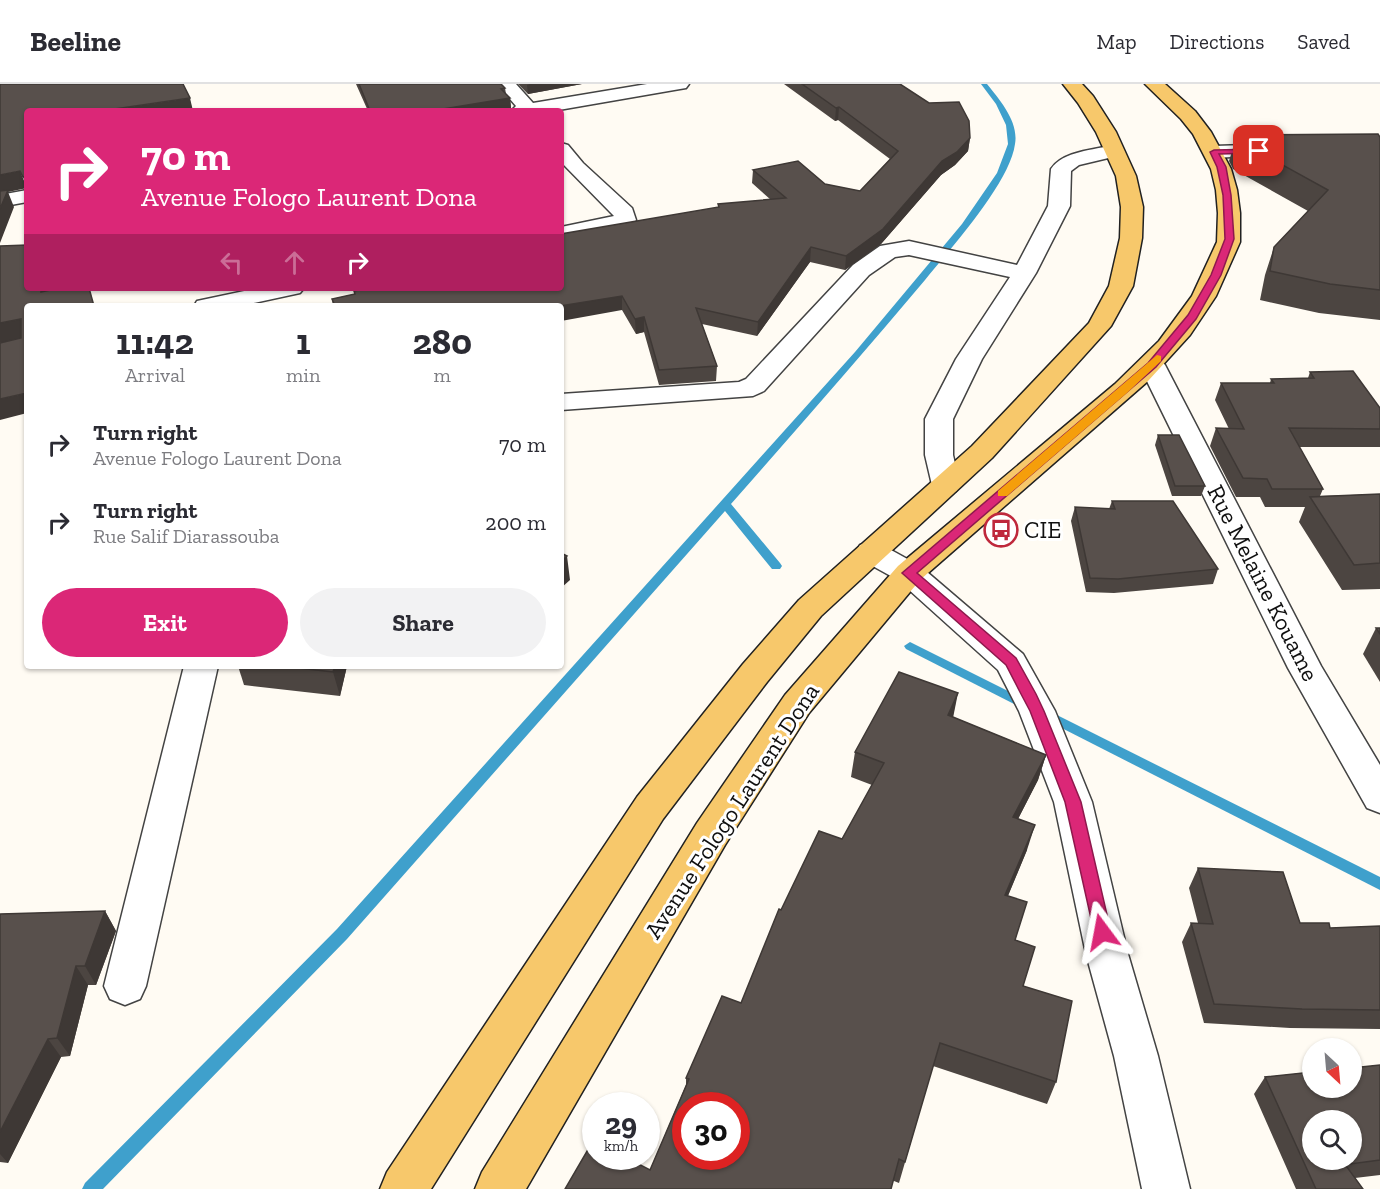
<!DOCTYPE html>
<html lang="en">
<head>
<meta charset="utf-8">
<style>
	body { margin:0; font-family:"Zilla Slab",serif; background:#f2f2f3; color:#2b2b33; height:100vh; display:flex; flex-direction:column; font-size:22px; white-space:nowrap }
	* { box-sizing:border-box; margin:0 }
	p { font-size:20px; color:#7c7c81 }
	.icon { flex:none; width:33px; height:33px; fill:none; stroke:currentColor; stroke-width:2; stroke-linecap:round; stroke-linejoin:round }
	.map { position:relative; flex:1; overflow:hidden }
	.side { position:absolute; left:24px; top:219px; width:540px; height:366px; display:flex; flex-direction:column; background:#fff; border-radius:6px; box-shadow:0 2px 4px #0004 }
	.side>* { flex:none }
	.hud { position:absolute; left:24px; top:24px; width:540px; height:183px; border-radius:6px; box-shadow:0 2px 4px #0004; background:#db2777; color:#fff; overflow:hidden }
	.needle { width:39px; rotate:154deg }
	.tools { position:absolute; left:1302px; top:954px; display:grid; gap:12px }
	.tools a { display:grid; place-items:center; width:60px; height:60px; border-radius:50%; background:#fff; box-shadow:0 2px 4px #0004; font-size:30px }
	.speed { position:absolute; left:582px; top:1008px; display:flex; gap:12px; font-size:30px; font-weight:700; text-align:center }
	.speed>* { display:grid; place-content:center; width:78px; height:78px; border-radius:50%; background:#fff; box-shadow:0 2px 4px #0004; line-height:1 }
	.speed small { font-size:15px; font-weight:400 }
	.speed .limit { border:9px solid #d22; background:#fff; color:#111 }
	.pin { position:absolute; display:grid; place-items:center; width:51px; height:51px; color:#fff; margin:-26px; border-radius:12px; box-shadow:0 3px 9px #0006 }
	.me { position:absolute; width:66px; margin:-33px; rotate:347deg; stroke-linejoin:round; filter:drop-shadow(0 0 4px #0008) }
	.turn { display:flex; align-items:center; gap:21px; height:126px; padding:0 18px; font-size:27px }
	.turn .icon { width:78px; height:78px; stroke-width:2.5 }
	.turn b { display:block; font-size:42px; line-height:51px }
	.lanes { display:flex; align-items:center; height:57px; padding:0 18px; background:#0003; justify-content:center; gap:30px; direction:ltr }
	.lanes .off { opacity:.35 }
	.eta { display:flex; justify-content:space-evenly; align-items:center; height:102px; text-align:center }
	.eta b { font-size:36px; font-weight:800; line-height:42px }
	.cta { display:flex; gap:12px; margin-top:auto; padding:12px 18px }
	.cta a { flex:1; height:69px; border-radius:36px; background:#db2777; color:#fff; font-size:24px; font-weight:800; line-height:69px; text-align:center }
	.cta a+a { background:#f2f2f3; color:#2b2b33 }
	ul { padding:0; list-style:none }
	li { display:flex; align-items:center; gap:18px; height:78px; padding:0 18px }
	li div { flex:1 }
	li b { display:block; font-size:22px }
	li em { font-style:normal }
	header { display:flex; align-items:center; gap:36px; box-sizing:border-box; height:84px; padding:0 30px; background:#fff; border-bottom:2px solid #e1e1e2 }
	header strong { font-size:28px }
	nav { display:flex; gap:33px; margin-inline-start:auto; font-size:21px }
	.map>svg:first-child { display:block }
</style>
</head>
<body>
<header>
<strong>Beeline</strong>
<nav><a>Map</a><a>Directions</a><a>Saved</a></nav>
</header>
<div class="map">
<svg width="1380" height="1105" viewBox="0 0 1380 1105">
	<rect width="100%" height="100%" fill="#fffbf3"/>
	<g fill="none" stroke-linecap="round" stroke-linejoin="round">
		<g fill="#3fa0cc" fill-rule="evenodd">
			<path d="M 981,0 L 987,0 C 1000,16 1019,38 1015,60 C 1010,99 950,165 925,196 C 861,272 796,346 731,420 L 780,479 L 782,482 L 780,485 L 772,485 L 725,427 L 347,855 L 103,1105 L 82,1105 L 85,1099 L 337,845 L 855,268 L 962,140 L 997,89 L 1008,60 L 1006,41 L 996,20 Z"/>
			<path d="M 910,558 L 1030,618 L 1032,621 L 1030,624 L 1022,624 L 906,565 L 904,562 Z"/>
			<path d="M 1047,626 L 1380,793 L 1380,806 L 1042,634 L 1041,631 L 1042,628 Z"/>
		</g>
		<defs>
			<g id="minor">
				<path d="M 497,0 L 516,0 L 533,19 L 647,0 L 689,0 L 686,4 L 680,5 L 553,27 L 511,27 L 516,22 Z"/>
				<path d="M 561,59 L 568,61 L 583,79 L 632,124 L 636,136 L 633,141 L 561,157 L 561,143 L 614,132 L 561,78 Z"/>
				<path d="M 1278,60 L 1285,62 L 1288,66 L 1285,70 L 1214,74 L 1207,72 L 1204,68 L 1207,64 L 1214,62 Z"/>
				<path d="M 1114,61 L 1121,63 L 1124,67 L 1121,71 L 1079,81 L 1071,87 L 1070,122 L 1036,189 L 982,275 L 953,335 L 953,371 L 960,401 L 956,407 L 946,410 L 936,407 L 932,401 L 925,371 L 925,335 L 956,275 L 1010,193 L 909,171 L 895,173 L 869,191 L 764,307 L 753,312 L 561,326 L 561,310 L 739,298 L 746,295 L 853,181 L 880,162 L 909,157 L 1017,181 L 1048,122 L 1051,85 C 1063,67 1094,66 1114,61 Z"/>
				<path d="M 27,106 L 27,118 L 0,123 L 0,111 Z"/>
				<path d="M 258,204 L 304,204 L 300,209 L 240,222 L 194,222 L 197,217 Z"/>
				<path d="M 1152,273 L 1161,276 L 1165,281 L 1321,582 L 1380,681 L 1380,729 L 1367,724 L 1288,584 L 1139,281 L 1143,276 Z"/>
				<path d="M 871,458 L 882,461 L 920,482 L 1023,570 L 1055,627 L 1092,718 L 1128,870 L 1158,972 L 1190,1105 L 1142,1105 L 1114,972 L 1086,870 L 1054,718 L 1019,627 L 998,586 L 898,496 L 860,475 L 856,468 L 860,461 Z"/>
				<path d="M 184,582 L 218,582 L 146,902 L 140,915 L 125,921 L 110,915 L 104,902 Z"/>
			</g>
			<g id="major">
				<path d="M 1063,0 L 1082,0 L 1093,12 L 1116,48 L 1136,92 L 1143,123 L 1142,154 L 1133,202 L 1111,242 L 992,374 L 821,532 L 767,598 L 663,735 L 431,1105 L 380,1105 L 387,1088 L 637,713 L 743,580 L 799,516 L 972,362 L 1089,239 L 1109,202 L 1120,154 L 1121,123 L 1116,92 L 1096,48 L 1078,19 Z"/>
				<path d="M 1145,0 L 1165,0 L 1195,27 L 1211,48 L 1231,85 L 1237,106 L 1240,129 L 1240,158 L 1216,212 L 1190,251 L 1148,297 L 920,496 L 809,629 L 725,761 L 526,1105 L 475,1105 L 482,1088 L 697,739 L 785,611 L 898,482 L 1115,300 L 1159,257 L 1192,212 L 1217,158 L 1218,129 L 1216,106 L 1211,85 L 1193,50 L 1181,35 Z"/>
			</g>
		</defs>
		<use href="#minor" stroke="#434343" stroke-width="3"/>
		<use href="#major" stroke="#212121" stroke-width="3"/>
		<use href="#minor" fill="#fff" fill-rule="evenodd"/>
		<use href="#major" fill="#f7c86b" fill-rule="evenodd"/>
	</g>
	<g fill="#4c4541">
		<path d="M 356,0 L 501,0 L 505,4 L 506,10 L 510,14 L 511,24 L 491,27 L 368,27 Z"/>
		<path d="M 518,0 L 582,0 L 528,10 Z"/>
		<path d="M 784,0 L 900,0 L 970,54 L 968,67 L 955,81 L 941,91 L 881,160 L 845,186 L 810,178 L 757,252 L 702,240 L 717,282 L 716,297 L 659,301 L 644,248 L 636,250 L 622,226 L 561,222 L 333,222 L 332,215 L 354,210 L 354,207 L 561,204 L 718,123 L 718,120 L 771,116 L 752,99 L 753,86 L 860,107 L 890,75 L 838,36 L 835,37 Z"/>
		<path d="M 1237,51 L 1380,53 L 1380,236 L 1319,229 L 1260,216 L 1265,191 L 1274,163 L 1308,127 L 1233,85 L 1229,77 Z"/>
		<path d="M 1310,288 L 1380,324 L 1380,363 L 1299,363 L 1323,405 L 1320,412 L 1380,410 L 1380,505 L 1342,506 L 1299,438 L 1305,423 L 1265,423 L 1260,413 L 1236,413 L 1210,362 L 1216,344 L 1229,345 L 1215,316 L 1221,299 L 1270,299 L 1271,295 L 1308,294 Z"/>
		<path d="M 1158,351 L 1205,402 L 1201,412 L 1172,412 L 1155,361 Z"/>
		<path d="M 1112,417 L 1218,485 L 1213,500 L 1114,509 L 1086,508 L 1071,437 L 1075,423 L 1109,425 Z"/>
		<path d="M 1376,544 L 1380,544 L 1380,598 L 1363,570 Z"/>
		<path d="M 238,582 L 347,582 L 340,612 L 244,601 Z"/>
		<path d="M 953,633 L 1046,671 L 1038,696 L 1018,735 L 1027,766 L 1008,812 L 1023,902 L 1056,998 L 1047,1020 L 933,982 L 899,1099 L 894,1097 L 650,1086 L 686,1001 L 686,994 L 741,919 L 781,826 L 842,755 L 872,701 L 851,693 L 855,668 Z"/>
		<path d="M 1198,784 L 1300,839 L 1330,844 L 1380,842 L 1380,945 L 1290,944 L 1204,939 L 1182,858 L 1191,839 L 1198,839 L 1189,804 Z"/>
		<path d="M 105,827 L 116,847 L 96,901 L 88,901 L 70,972 L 61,973 L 8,1079 L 0,1078 L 0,830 Z"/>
		<path d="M 1380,981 L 1380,1091 L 1355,1094 L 1363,1105 L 1296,1105 L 1254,1010 L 1265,993 Z"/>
	</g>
	<g fill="#3e3835">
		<path d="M 530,0 L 582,0 L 528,10 L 527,1 Z"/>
		<path d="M 190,14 L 193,27 L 101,27 Z"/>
		<path d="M 510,14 L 511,24 L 491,27 L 431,27 Z"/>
		<path d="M 839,23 L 838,36 L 835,37 L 836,24 Z"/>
		<path d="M 970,54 L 968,67 L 955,81 L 941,91 L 881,160 L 845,186 L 846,172 L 942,77 Z"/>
		<path d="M 20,87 L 27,104 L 8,108 L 14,123 L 0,159 L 0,91 Z"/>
		<path d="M 27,92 L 27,103 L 23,93 Z"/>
		<path d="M 811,163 L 810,178 L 757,252 L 758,238 Z"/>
		<path d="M 41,204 L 49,204 L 48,222 L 41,208 Z"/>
		<path d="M 622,212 L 622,226 L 561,237 L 561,222 Z"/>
		<path d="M 644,233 L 644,248 L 636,250 L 635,235 Z"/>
		<path d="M 21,235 L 27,254 L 0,259 L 0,239 Z"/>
		<path d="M 27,309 L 27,329 L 0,336 L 0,315 Z"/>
		<path d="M 567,472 L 570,496 L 561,504 L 561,478 Z"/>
		<path d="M 335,582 L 347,582 L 340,612 L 333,588 Z"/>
		<path d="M 958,609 L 953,634 L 948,631 Z"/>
		<path d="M 1046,671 L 1038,696 L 1006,758 L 1013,733 Z"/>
		<path d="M 1035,741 L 1027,766 L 998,835 L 1005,811 Z"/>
		<path d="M 105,827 L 116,847 L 96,901 L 85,882 Z"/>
		<path d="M 76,882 L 88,901 L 70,972 L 57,954 Z"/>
		<path d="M 48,955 L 61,973 L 8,1079 L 0,1070 L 0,1048 Z"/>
	</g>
	<g fill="#58504c" stroke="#3e3835" stroke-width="1.5" fill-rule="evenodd">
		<path d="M 0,0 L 183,0 L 190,14 L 101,27 L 27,27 L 27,92 L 23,93 L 20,87 L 0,91 Z"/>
		<path d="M 359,0 L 501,0 L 505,4 L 501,5 L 510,14 L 431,27 L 370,27 Z"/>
		<path d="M 802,0 L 900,0 L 929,19 L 959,18 L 969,37 L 970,54 L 957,68 L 942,77 L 883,145 L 846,172 L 811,163 L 758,238 L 696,224 L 717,282 L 659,286 L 644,233 L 635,235 L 622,212 L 560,222 L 335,222 L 332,215 L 355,210 L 354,207 L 368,204 L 561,204 L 561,150 L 719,123 L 718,120 L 786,114 L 753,86 L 798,77 L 825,100 L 860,107 L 898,67 L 839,23 L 836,24 Z"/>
		<path d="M 1378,50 L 1380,53 L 1380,206 L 1330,200 L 1270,187 L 1274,163 L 1328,106 L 1241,58 L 1237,51 Z"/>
		<path d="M 8,106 L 0,125 L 0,107 Z"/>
		<path d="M 27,161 L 27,204 L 41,204 L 41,208 L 59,204 L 89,204 L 94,222 L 27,222 L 27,296 L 25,296 L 27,301 L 27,309 L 0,315 L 0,259 L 21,254 L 21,235 L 0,239 L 0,162 Z"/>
		<path d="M 1353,287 L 1380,324 L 1380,345 L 1289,344 L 1323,405 L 1272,405 L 1267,395 L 1243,394 L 1216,344 L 1244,345 L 1221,299 L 1274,299 L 1271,295 L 1314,294 L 1310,288 Z"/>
		<path d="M 1158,351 L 1179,351 L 1205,402 L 1175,402 Z"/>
		<path d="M 1380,410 L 1380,479 L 1354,481 L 1310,413 Z"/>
		<path d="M 1112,417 L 1173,417 L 1218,485 L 1118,495 L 1090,494 L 1075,423 L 1115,425 Z"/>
		<path d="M 561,469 L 567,472 L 561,478 Z"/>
		<path d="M 1376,544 L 1380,544 L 1380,550 Z"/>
		<path d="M 281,582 L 335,582 L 333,588 Z"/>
		<path d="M 899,588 L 958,609 L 948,631 L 1046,671 L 1013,733 L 1035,741 L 1005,811 L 1027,818 L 1015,856 L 1035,863 L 1023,902 L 1072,917 L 1056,998 L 940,959 L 905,1078 L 899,1075 L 891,1105 L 565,1105 L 593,1057 L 596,1058 L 596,1072 L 623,1072 L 650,1086 L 689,995 L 686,994 L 722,912 L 741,919 L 779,825 L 781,826 L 819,747 L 842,755 L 884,679 L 855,668 ZM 686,1022 L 736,1022 L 736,1072 L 686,1072 Z"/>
		<path d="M 1198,784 L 1283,788 L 1300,839 L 1329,839 L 1330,844 L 1380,842 L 1380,926 L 1302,925 L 1214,920 L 1191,839 L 1213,840 Z"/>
		<path d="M 105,827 L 85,882 L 76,882 L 57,954 L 48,955 L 0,1048 L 0,830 Z"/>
		<path d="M 1380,981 L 1380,1076 L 1342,1081 L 1347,1083 L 1363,1105 L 1316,1105 L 1265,993 L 1312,988 L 1312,1004 L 1352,1004 L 1352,984 ZM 1312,1036 L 1352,1036 L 1352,1076 L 1312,1076 Z"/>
	</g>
	<path fill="#db2777" stroke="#8e194d" stroke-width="1.5" d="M 1262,65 L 1264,67 L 1259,69 L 1219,70 L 1226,83 L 1231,111 L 1234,155 L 1221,191 L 1196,235 L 1156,283 L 917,489 L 1016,574 L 1036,610 L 1044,627 L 1081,718 L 1111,848 L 1108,853 L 1102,855 L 1096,853 L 1094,848 L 1065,718 L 1030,627 L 1021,610 L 1006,581 L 902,489 L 1148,279 L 1188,231 L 1211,191 L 1225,155 L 1223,111 L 1217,83 L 1210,68 L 1214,66 Z"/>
	<path fill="#f59e0b" d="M 1157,271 L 1161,272 L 1161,277 L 1128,308 L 1007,412 L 998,412 L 998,407 Z"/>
	<defs>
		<symbol id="bus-ring" viewBox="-11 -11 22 22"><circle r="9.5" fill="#fff" stroke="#bf283c" stroke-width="1.5"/><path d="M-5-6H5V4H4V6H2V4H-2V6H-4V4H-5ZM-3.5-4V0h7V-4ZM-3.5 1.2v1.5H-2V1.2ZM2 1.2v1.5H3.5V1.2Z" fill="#bf283c"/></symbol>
	</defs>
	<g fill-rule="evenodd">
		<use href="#bus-ring" x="982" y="427" width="38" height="38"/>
	</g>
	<g text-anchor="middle" stroke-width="6" stroke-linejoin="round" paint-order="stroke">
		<g font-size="24" fill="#101010" stroke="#fff" text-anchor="start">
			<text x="1024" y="454">CIE</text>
		</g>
		<g font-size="24" fill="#101010" stroke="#fff">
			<text transform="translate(1263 499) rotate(63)" y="8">Rue Melaine Kouame</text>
			<text transform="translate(732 727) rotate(-57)" y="8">Avenue Fologo Laurent Dona</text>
		</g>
	</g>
</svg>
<div class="tools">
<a><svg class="needle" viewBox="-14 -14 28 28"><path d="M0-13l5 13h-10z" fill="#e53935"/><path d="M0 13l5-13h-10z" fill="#7c7c81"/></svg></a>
<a><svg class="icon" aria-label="search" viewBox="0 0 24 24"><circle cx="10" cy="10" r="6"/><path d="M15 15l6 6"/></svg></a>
</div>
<div class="speed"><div>29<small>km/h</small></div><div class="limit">30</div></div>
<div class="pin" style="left:1259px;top:67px;background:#d93025"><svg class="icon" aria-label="arrive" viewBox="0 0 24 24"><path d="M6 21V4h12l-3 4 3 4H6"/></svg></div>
<svg class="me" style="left:1102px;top:848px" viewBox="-20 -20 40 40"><path d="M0-17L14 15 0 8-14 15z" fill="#db2777" stroke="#fff" stroke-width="4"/></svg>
<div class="hud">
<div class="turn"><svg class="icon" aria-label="right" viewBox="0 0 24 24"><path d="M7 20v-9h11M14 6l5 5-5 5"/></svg><div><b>70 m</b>Avenue Fologo Laurent Dona</div></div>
<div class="lanes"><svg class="icon off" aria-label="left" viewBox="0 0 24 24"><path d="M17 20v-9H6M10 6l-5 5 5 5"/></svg><svg class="icon off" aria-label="ahead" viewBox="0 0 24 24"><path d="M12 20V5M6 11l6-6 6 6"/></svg><svg class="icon" aria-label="right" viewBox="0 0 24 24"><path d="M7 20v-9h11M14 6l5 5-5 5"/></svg></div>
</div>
<section class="side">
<div class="eta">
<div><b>11:42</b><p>Arrival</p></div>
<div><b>1</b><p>min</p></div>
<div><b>280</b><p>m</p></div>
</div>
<ul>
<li><svg class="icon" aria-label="right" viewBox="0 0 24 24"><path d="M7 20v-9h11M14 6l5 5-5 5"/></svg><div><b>Turn right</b><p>Avenue Fologo Laurent Dona</p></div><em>70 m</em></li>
<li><svg class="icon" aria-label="right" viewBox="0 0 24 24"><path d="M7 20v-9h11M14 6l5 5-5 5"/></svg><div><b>Turn right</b><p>Rue Salif Diarassouba</p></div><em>200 m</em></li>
</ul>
<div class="cta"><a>Exit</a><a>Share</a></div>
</section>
</div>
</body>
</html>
